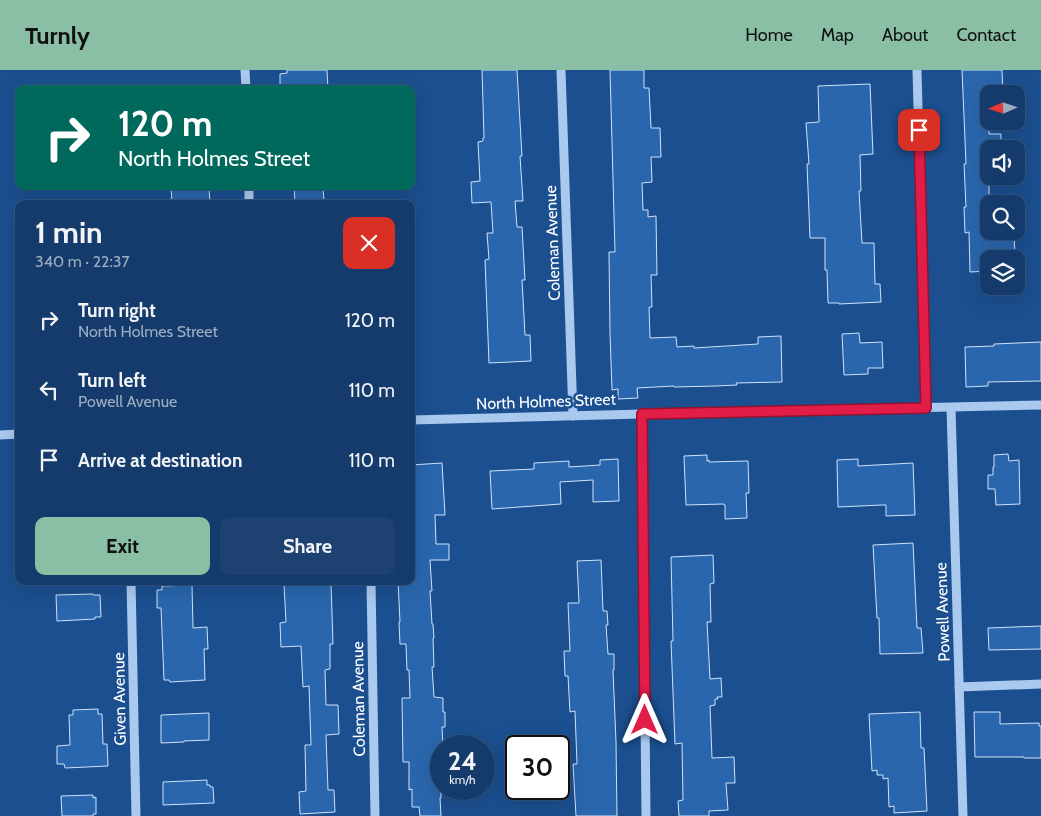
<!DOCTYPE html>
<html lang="en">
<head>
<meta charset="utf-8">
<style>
	body { margin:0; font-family:Cabin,sans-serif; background:#1d4271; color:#f1f3f6; height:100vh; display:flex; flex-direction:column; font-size:19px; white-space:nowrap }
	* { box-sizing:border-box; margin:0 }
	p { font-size:16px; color:#9dadc1 }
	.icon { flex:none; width:28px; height:28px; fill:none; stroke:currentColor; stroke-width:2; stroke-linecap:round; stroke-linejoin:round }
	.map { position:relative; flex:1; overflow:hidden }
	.details { position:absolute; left:15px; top:130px; width:400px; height:385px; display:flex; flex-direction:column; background:#143b6b; border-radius:10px; box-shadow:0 5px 20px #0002,0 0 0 1px #33557e }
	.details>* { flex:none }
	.hud { position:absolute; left:15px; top:15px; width:400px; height:105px; border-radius:10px; box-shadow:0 5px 20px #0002,0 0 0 1px #33557e; background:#00695c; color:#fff; overflow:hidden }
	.needle { width:32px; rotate:267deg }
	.buttons { position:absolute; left:980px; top:15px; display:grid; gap:10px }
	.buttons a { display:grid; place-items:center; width:45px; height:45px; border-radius:10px; background:#143b6b; box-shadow:0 5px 20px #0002,0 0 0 1px #33557e; font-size:25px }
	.speed { position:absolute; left:430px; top:665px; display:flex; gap:10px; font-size:25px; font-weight:700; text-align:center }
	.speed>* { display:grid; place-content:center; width:65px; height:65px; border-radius:50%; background:#143b6b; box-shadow:0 5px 20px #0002,0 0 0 1px #33557e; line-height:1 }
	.speed small { font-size:12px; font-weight:400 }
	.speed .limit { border:2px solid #111; border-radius:8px; background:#fff; color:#111 }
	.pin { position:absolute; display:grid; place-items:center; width:42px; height:42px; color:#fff; margin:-21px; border-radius:10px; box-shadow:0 2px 8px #0006 }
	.me { position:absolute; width:55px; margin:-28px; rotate:0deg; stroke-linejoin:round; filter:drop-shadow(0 0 4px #0008) }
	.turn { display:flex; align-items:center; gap:18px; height:105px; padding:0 20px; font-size:22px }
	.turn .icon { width:65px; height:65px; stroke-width:2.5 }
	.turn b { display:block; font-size:35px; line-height:42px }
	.round { display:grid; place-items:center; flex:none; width:52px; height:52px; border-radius:10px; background:#1d4271 }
	.overview { display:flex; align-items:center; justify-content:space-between; height:85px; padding:0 20px }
	h1 { font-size:30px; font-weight:700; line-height:38px }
	.cta { display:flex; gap:10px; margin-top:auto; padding:10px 20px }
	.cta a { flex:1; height:58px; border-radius:10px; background:#8abfa5; color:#111; font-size:20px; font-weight:700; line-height:58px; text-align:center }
	.cta a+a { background:#1d4271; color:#f1f3f6 }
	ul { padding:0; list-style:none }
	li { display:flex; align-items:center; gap:15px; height:70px; padding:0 20px }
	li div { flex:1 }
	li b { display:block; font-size:19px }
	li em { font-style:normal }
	header { display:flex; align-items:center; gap:30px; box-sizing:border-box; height:70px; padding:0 25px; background:#8abfa5; color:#111 }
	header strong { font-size:24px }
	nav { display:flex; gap:28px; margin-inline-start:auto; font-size:18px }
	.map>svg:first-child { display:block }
</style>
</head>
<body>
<header>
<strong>Turnly</strong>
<nav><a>Home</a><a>Map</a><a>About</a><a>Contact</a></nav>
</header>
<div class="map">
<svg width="1041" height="746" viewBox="0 0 1041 746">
	<rect width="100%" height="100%" fill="#1b4f8f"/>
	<g fill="#2a66ad" stroke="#cfe3fa">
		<path d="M 287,0 L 327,0 L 328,19 L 280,19 L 280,4 L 287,3 Z"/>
		<path d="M 482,0 L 517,0 L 522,86 L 520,86 L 523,131 L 515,131 L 517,157 L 522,157 L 525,210 L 522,210 L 525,265 L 530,265 L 531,291 L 489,293 L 485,190 L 489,189 L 487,163 L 493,163 L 491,132 L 472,133 L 471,112 L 480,111 L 478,72 L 483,71 L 483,68 L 484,68 Z"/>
		<path d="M 610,0 L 644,0 L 644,18 L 649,18 L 651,58 L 660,58 L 661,87 L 651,87 L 652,112 L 642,113 L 643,140 L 648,140 L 648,147 L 656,146 L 657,205 L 651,205 L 652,237 L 649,237 L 650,268 L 676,267 L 677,277 L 694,276 L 694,278 L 758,274 L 758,267 L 781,266 L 782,312 L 736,313 L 737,315 L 716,316 L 674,317 L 674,316 L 637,318 L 638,328 L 618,329 L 618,319 L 612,320 L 610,263 L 609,182 L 615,182 Z"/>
		<path d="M 962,0 L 1002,0 L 1003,24 L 989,24 L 989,64 L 1001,64 L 1001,79 L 989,79 L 989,161 L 1014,161 L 1015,189 L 989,189 L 989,201 L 970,202 L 969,162 L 965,163 L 964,137 L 966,137 L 964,94 L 966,94 Z"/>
		<path d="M 870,14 L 873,84 L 860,85 L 861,121 L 859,121 L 862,173 L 874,173 L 875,214 L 880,214 L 881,232 L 839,234 L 839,233 L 828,233 L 827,200 L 825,200 L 825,168 L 810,168 L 807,94 L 809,94 L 806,53 L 819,52 L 818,16 Z"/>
		<path d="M 171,116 L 209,116 L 210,134 L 172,134 Z"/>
		<path d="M 294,116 L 323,116 L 324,132 L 295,133 Z"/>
		<path d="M 859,263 L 860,273 L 882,272 L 883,298 L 868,298 L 868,304 L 844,305 L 842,264 Z"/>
		<path d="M 1041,272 L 1041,311 L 988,312 L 988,316 L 966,317 L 965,277 L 994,276 L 994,274 Z"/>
		<path d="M 1008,384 L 1009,391 L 1019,390 L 1020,434 L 996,435 L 995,419 L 988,419 L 988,405 L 993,405 L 993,397 L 994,397 L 994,385 Z"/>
		<path d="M 707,385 L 707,391 L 709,390 L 709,392 L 748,391 L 749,423 L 746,423 L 747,448 L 725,449 L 725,435 L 723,434 L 686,435 L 684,386 Z"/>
		<path d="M 618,389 L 619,431 L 593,432 L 593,410 L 560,412 L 561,434 L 492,439 L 490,401 L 534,399 L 534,393 L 569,391 L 569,397 L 600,395 L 600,390 Z"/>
		<path d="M 858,389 L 858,396 L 913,393 L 915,445 L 886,446 L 886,435 L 882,435 L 838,437 L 837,390 Z"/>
		<path d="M 442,393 L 445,445 L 435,445 L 436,474 L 449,474 L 449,490 L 430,490 L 432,521 L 430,521 L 432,554 L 433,554 L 434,568 L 433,568 L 434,597 L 432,597 L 434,627 L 443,628 L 443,642 L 445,642 L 445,657 L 442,657 L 443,676 L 441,676 L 441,728 L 440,728 L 441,746 L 420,746 L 419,737 L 412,737 L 412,719 L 409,720 L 409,692 L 403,692 L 402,628 L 410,628 L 409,600 L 407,600 L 406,574 L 400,574 L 399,552 L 400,552 L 398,511 L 411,511 L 411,395 Z"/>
		<path d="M 913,473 L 917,558 L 921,558 L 923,583 L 880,584 L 879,548 L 877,548 L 873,475 Z"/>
		<path d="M 713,485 L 714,513 L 710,514 L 711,552 L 707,552 L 710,609 L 721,608 L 722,627 L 717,627 L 718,629 L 715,629 L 715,635 L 710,636 L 712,688 L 734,687 L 735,713 L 726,713 L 728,740 L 709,741 L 709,746 L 679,746 L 678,731 L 683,730 L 682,673 L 675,674 L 671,571 L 673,571 L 671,487 Z"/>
		<path d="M 601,490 L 603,541 L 607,541 L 608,555 L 606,555 L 608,584 L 614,584 L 614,600 L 613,600 L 616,672 L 617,746 L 576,746 L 573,694 L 577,694 L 575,641 L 570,642 L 568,606 L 565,606 L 564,581 L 570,581 L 568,533 L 579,533 L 577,491 Z"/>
		<path d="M 331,513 L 333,574 L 330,574 L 330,599 L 325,600 L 326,635 L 338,635 L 339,664 L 326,665 L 328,720 L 334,720 L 335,742 L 300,744 L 299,722 L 306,721 L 305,675 L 311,675 L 309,616 L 303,617 L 301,576 L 281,577 L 280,553 L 286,552 L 284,515 Z"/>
		<path d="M 192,515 L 193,558 L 207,557 L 208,579 L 204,579 L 205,610 L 170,612 L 169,610 L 164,610 L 161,538 L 157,538 L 157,520 L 162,520 L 162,516 Z"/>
		<path d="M 93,524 L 93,525 L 100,525 L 101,547 L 95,547 L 95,549 L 57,551 L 56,525 Z"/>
		<path d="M 1041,556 L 1041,579 L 989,580 L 988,558 Z"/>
		<path d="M 98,639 L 98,644 L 102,644 L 103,674 L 107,674 L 108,696 L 65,698 L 64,694 L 57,694 L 57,676 L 70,675 L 69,645 L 73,645 L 73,640 Z"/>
		<path d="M 920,642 L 921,678 L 924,678 L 927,741 L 894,743 L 894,736 L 889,737 L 888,708 L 883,709 L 883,705 L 877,705 L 877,700 L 872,701 L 869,644 Z"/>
		<path d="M 974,642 L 1000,642 L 1000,654 L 1039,653 L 1039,656 L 1041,656 L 1041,688 L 1024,688 L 1024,687 L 975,687 Z"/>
		<path d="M 209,643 L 209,670 L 184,671 L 184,672 L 161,673 L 161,645 Z"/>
		<path d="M 207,710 L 207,715 L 210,715 L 210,717 L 213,717 L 214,733 L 163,735 L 163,712 Z"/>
		<path d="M 93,725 L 93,728 L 96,727 L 96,744 L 93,744 L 93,746 L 62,746 L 61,726 Z"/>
	</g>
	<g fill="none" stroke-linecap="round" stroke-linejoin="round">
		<g stroke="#a9c9ee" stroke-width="9">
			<path d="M 245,0 L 246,19"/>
			<path d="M 561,0 L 573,346"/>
			<path d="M 917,0 L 926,338"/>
			<path d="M 249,116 L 249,134"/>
			<path d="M 951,338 L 963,746"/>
			<path d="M 642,344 L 646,746"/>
			<path d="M 411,350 L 642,344 L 1041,335"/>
			<path d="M 0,365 L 19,364"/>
			<path d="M 131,511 L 136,746"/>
			<path d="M 371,511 L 375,746"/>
			<path d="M 959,617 L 1041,614"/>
		</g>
	</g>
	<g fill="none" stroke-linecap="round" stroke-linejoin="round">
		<defs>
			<path id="route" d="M 645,650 L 642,344 L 926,338 L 919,60"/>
		</defs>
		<use href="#route" stroke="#92132f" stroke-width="12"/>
		<use href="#route" stroke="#e11d48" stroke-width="9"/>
	</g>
	<g text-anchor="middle" stroke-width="5" stroke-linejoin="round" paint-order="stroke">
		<g font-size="16" fill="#fff" stroke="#1b4f8f">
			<text transform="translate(552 173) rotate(-92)" y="6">Coleman Avenue</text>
			<text transform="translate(546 331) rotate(-2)" y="6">North Holmes Street</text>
			<text transform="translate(942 542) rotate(-92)" y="6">Powell Avenue</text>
			<text transform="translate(119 629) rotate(-91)" y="6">Given Avenue</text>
			<text transform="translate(358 629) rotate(-91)" y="6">Coleman Avenue</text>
		</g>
	</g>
</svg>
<div class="buttons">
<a><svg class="needle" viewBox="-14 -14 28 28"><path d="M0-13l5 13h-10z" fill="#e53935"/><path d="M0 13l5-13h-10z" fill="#9dadc1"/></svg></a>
<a><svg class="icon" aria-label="sound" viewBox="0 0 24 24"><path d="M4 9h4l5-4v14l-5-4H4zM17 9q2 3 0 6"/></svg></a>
<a><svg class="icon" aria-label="search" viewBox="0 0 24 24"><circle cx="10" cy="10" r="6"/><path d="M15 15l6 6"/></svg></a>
<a><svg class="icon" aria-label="layers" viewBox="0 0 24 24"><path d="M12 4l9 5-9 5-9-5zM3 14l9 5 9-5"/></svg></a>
</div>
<div class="speed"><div>24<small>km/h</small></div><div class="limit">30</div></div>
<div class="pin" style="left:919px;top:60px;background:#d93025"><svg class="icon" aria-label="arrive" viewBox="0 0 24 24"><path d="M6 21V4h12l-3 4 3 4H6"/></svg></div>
<svg class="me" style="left:645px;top:650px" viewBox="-20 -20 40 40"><path d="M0-17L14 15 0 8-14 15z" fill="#e11d48" stroke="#fff" stroke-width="4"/></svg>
<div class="hud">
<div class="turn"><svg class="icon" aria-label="right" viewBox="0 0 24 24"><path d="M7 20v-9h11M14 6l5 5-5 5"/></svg><div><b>120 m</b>North Holmes Street</div></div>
</div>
<section class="details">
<div class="overview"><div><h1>1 min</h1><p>340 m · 22:37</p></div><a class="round" style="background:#d93025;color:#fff"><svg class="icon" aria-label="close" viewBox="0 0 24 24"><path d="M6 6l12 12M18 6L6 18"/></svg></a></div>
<ul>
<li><svg class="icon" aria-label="right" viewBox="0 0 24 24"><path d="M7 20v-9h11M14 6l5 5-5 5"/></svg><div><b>Turn right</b><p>North Holmes Street</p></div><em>120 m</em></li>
<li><svg class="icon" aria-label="left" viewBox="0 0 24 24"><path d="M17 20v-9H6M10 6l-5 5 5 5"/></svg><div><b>Turn left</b><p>Powell Avenue</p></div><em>110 m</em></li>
<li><svg class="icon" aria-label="arrive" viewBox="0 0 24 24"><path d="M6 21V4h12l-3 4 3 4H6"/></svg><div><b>Arrive at destination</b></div><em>110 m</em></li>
</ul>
<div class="cta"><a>Exit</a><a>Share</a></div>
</section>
</div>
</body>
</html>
